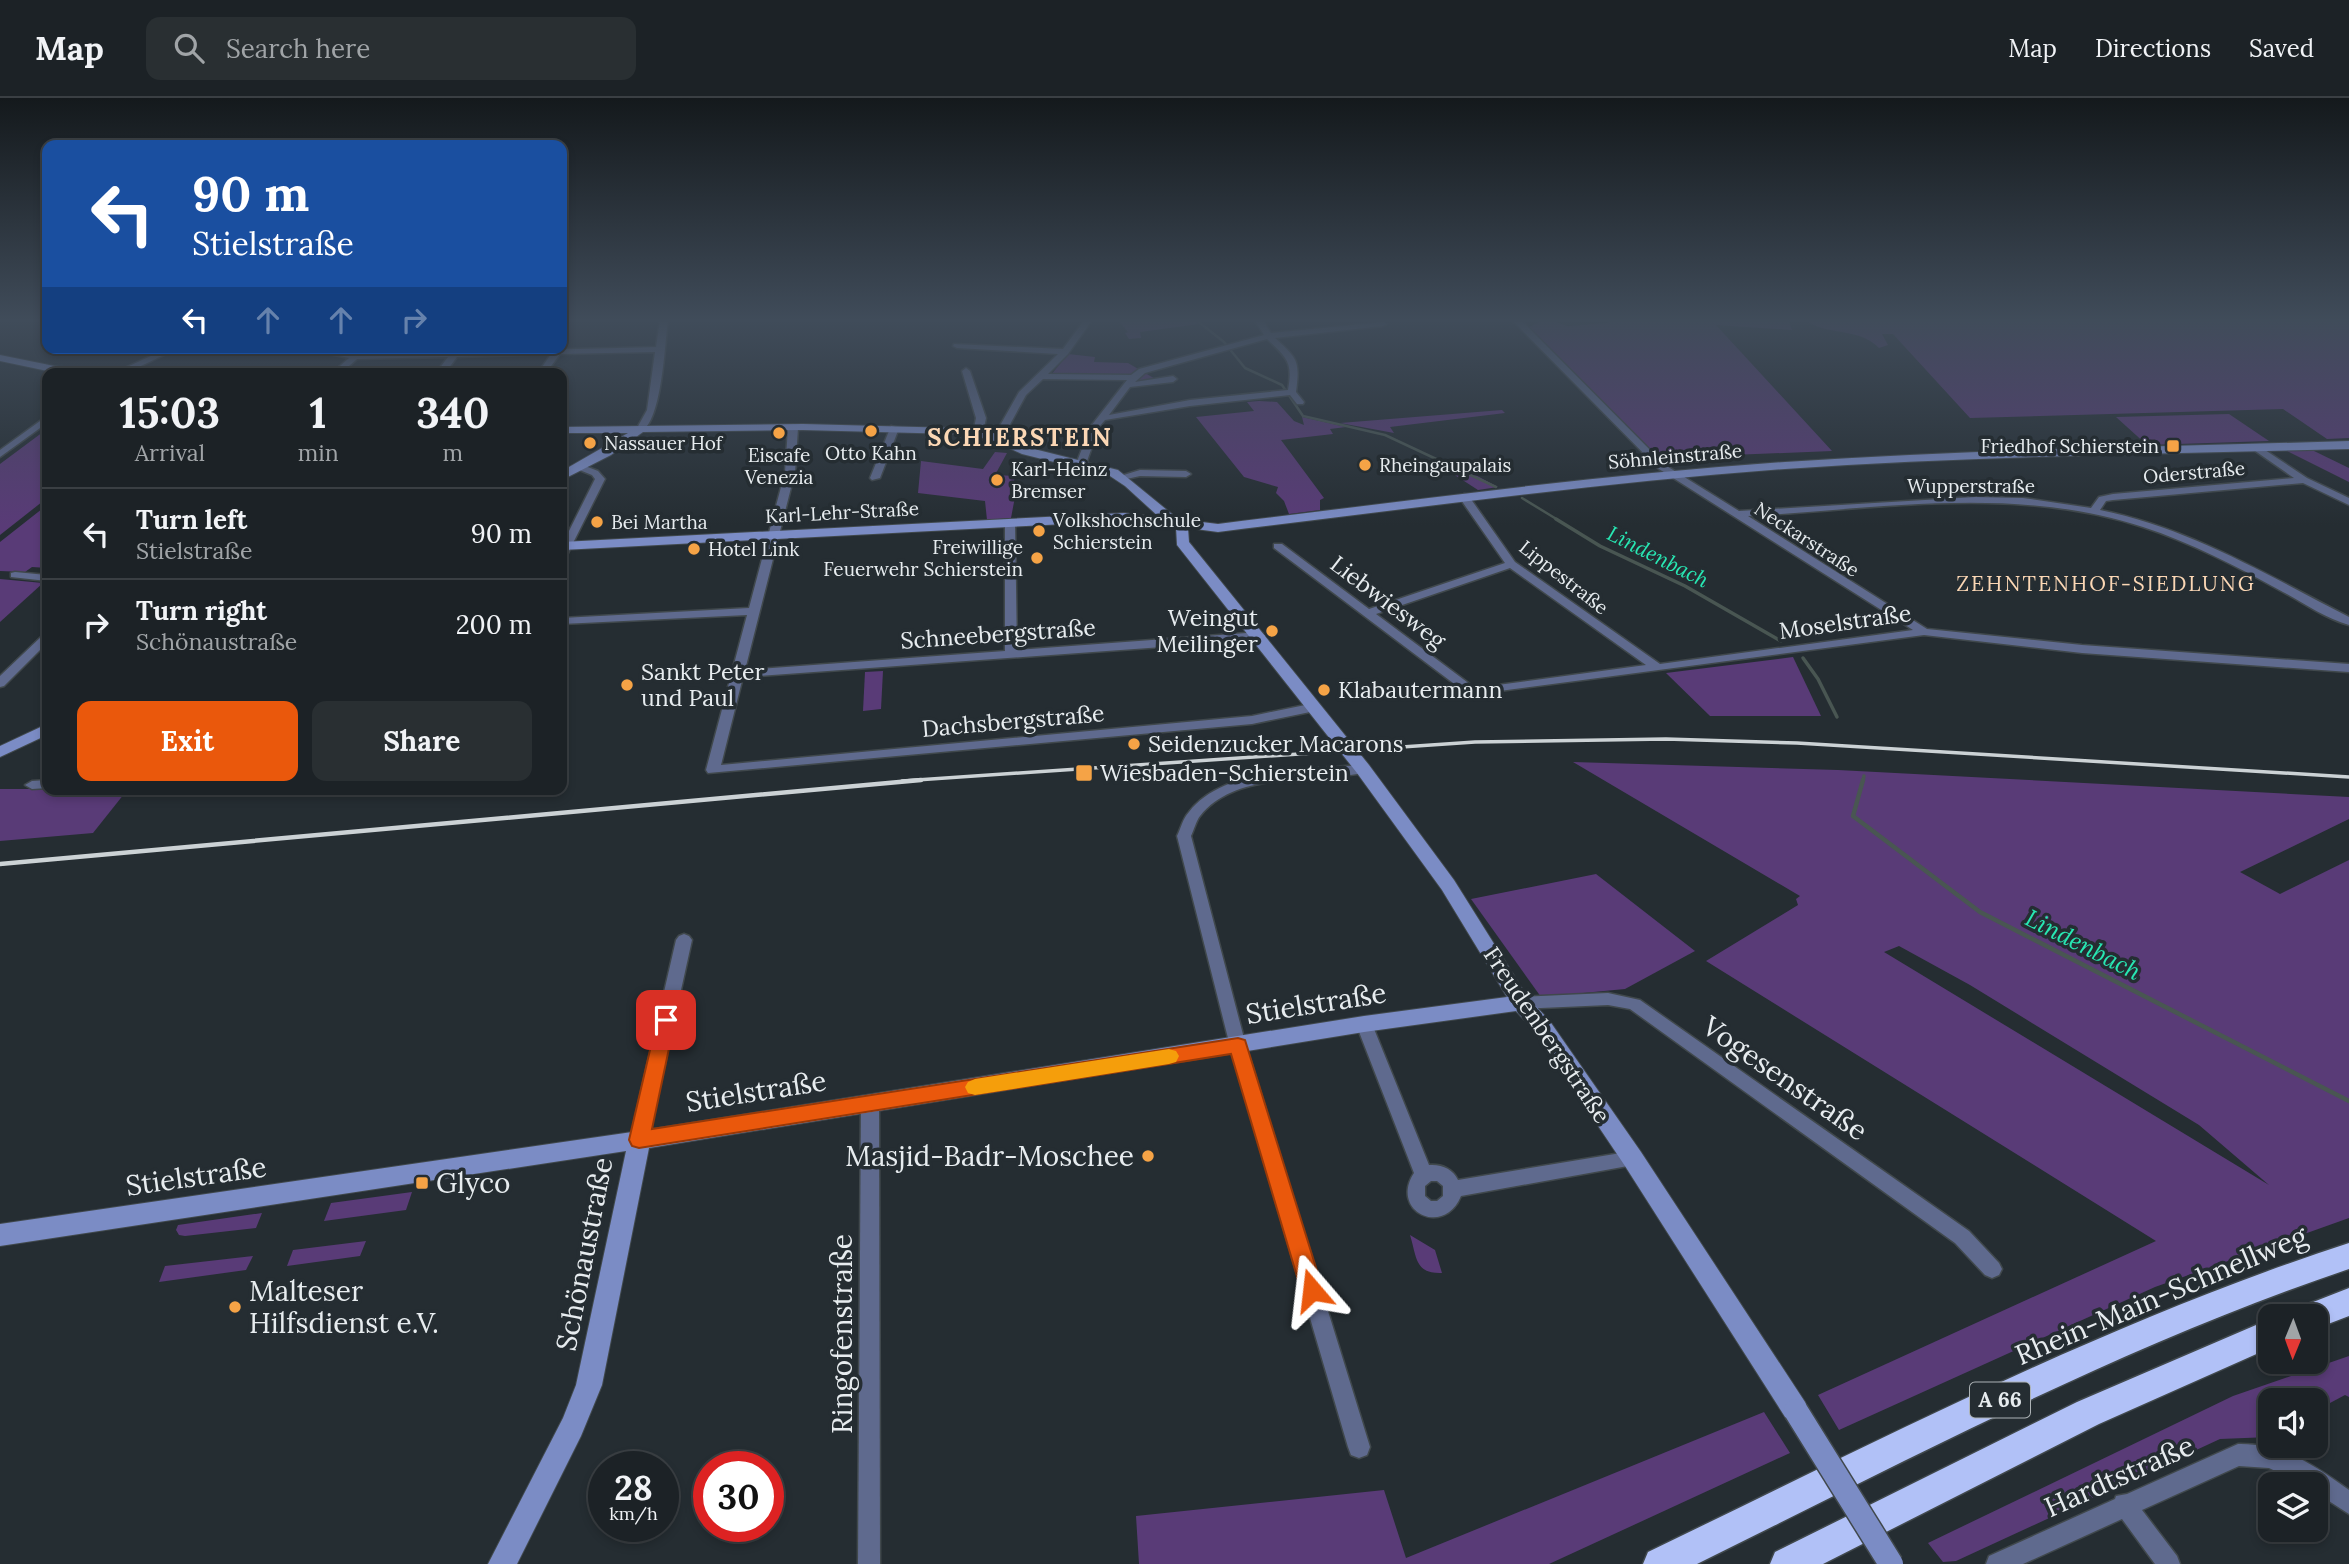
<!DOCTYPE html>
<html lang="en">
<head>
<meta charset="utf-8">
<style>
	body { margin:0; font-family:Lora,serif; background:#292f32; color:#f1f3f6; height:100vh; display:flex; flex-direction:column; font-size:26px; white-space:nowrap }
	* { box-sizing:border-box; margin:0 }
	p { font-size:23px; color:#a0a4a7 }
	.icon { flex:none; width:38px; height:38px; fill:none; stroke:currentColor; stroke-width:2; stroke-linecap:round; stroke-linejoin:round }
	.map { position:relative; flex:1; overflow:hidden }
	.details { position:absolute; left:42px; top:270px; width:525px; height:427px; display:flex; flex-direction:column; background:#1c2226; border-radius:14px; box-shadow:0 4px 10px #0003,0 0 0 2px #3a3f43 }
	.details>* { flex:none }
	.banner { position:absolute; left:42px; top:42px; width:525px; height:214px; border-radius:14px; box-shadow:0 4px 10px #0003,0 0 0 2px #3a3f43; background:#1a4fa0; color:#fff; overflow:hidden }
	.needle { width:46px; rotate:181deg }
	.controls { position:absolute; left:2258px; top:1206px; display:grid; gap:14px }
	.controls a { display:grid; place-items:center; width:70px; height:70px; border-radius:14px; background:#1c2226; box-shadow:0 4px 10px #0003,0 0 0 2px #3a3f43; font-size:35px }
	.speed { position:absolute; left:588px; top:1353px; display:flex; gap:14px; font-size:35px; font-weight:700; text-align:center }
	.speed>* { display:grid; place-content:center; width:91px; height:91px; border-radius:50%; background:#1c2226; box-shadow:0 4px 10px #0003,0 0 0 2px #3a3f43; line-height:1 }
	.speed small { font-size:18px; font-weight:400 }
	.speed .limit { border:10px solid #d22; background:#fff; color:#111 }
	.pin { position:absolute; display:grid; place-items:center; width:60px; height:60px; color:#fff; margin:-30px; border-radius:14px; box-shadow:0 4px 10px #0006 }
	.me { position:absolute; width:77px; margin:-38px; rotate:343deg; stroke-linejoin:round; filter:drop-shadow(0 0 5px #0008) }
	.turn { display:flex; align-items:center; gap:24px; height:147px; padding:0 35px; font-size:32px }
	.turn .icon { width:91px; height:91px; stroke-width:2.5 }
	.turn b { display:block; font-size:49px; line-height:60px }
	.lanes { display:flex; align-items:center; height:66px; padding:0 35px; background:#0003; justify-content:center; gap:35px; direction:ltr }
	.lanes .off { opacity:.35 }
	.eta { display:flex; justify-content:space-evenly; align-items:center; height:119px; text-align:center }
	.eta b { font-size:42px; font-weight:700; line-height:49px }
	.action { display:flex; gap:14px; margin-top:auto; padding:14px 35px }
	.action a { flex:1; height:80px; border-radius:14px; background:#ea580c; color:#fff; font-size:28px; font-weight:700; line-height:80px; text-align:center }
	.action a+a { background:#292f32; color:#f1f3f6 }
	ul { padding:0; list-style:none }
	li { display:flex; align-items:center; gap:21px; height:91px; padding:0 35px; border-top:2px solid #3a3f43 }
	li div { flex:1 }
	li b { display:block; font-size:26px }
	li em { font-style:normal }
	header { display:flex; align-items:center; gap:42px; box-sizing:border-box; height:98px; padding:0 35px; background:#1c2226; border-bottom:2px solid #3a3f43 }
	header strong { font-size:33px }
	nav { display:flex; gap:38px; margin-inline-start:auto; font-size:24px }
	.search { width:490px; height:63px; background:#292f32; display:flex; align-items:center; gap:18px; box-sizing:border-box; padding:0 24px; border-radius:14px; color:#a0a4a7; font-size:26px }
	.map>svg:first-child { display:block }
</style>
</head>
<body>
<header>
<strong>Map</strong>
<div class="search"><svg class="icon" aria-label="search" viewBox="0 0 24 24"><circle cx="10" cy="10" r="6"/><path d="M15 15l6 6"/></svg>Search here</div>
<nav><a>Map</a><a>Directions</a><a>Saved</a></nav>
</header>
<div class="map">
<svg width="2349" height="1466" viewBox="0 0 2349 1466">
	<rect width="100%" height="100%" fill="#252d32"/>
	<g fill="#593b77" fill-rule="evenodd">
		<path d="M 1192,221 L 1199,226 L 1140,234 L 1141,240 L 1129,241 L 1125,235 L 1128,234 L 1118,222 Z"/>
		<path d="M 1546,221 L 1568,228 L 1608,225 L 1604,221 L 1788,221 L 1792,232 L 1716,227 L 1832,353 L 1658,360 L 1529,229 Z"/>
		<path d="M 1804,221 L 2349,221 L 2349,340 L 2327,341 L 2283,311 L 1970,320 L 1893,236 L 1882,236 L 1888,247 L 1879,250 C 1858,228 1826,239 1804,221 Z"/>
		<path d="M 1068,256 L 1095,259 L 1094,264 L 1128,265 L 1157,282 L 1140,285 L 1137,280 L 1051,277 Z"/>
		<path d="M 1259,303 L 1277,304 L 1294,323 L 1304,327 L 1302,319 L 1346,329 L 1330,331 L 1333,336 L 1281,342 L 1324,400 L 1320,402 L 1320,412 L 1289,416 L 1284,403 L 1276,395 L 1278,389 L 1244,379 L 1196,319 L 1254,313 L 1247,304 Z"/>
		<path d="M 1502,312 L 1505,315 L 1390,329 L 1394,335 L 1340,325 Z"/>
		<path d="M 2229,316 L 2269,343 L 2147,347 L 2116,319 Z"/>
		<path d="M 47,331 L 47,400 L 0,437 L 0,366 Z"/>
		<path d="M 2312,352 L 2349,370 L 2349,384 L 2287,353 Z"/>
		<path d="M 995,354 L 1007,355 L 995,377 L 1015,378 L 1014,383 L 1018,383 L 1011,420 L 987,422 L 985,403 L 918,395 L 921,363 L 983,371 Z"/>
		<path d="M 1446,361 L 1447,362 L 1498,389 L 1478,392 L 1433,363 Z"/>
		<path d="M 47,407 L 47,470 L 32,469 L 25,474 L 0,473 L 0,444 Z"/>
		<path d="M 0,481 L 43,485 L 0,524 Z"/>
		<path d="M 1793,559 L 1821,618 L 1710,618 L 1666,575 Z"/>
		<path d="M 883,573 L 881,611 L 863,613 L 865,574 Z"/>
		<path d="M 1573,664 L 1838,672 L 2349,699 L 2349,721 L 2240,774 L 2280,796 L 2349,762 L 2349,1120 L 2155,1189 L 1839,1332 L 1818,1297 L 2156,1143 L 1706,863 L 1798,807 L 1796,801 L 1800,798 ZM 1899,848 L 1970,887 L 2199,1027 L 2269,1087 L 1884,854 Z"/>
		<path d="M 0,691 L 128,691 L 93,735 L 0,743 Z"/>
		<path d="M 1596,776 L 1695,853 L 1625,891 L 1541,899 L 1471,801 Z"/>
		<path d="M 412,1094 L 406,1112 L 324,1123 L 331,1105 Z"/>
		<path d="M 262,1115 L 256,1130 L 185,1138 L 179,1137 L 176,1132 L 178,1127 Z"/>
		<path d="M 1410,1137 L 1435,1152 L 1442,1175 C 1415,1176 1417,1160 1410,1137 Z"/>
		<path d="M 366,1143 L 360,1158 L 287,1168 L 293,1152 Z"/>
		<path d="M 253,1158 L 246,1172 L 159,1184 L 165,1168 Z"/>
		<path d="M 2349,1258 L 2349,1299 L 2345,1297 L 2315,1313 L 2315,1302 L 2270,1302 L 2270,1339 L 2220,1341 L 1956,1463 L 1943,1464 L 1928,1445 L 2233,1298 Z"/>
		<path d="M 1764,1314 L 1790,1355 L 1549,1466 L 1139,1466 L 1136,1418 L 1384,1392 L 1406,1460 Z"/>
	</g>
	<g fill="none" stroke-linecap="round" stroke-linejoin="round">
		<g stroke="#495652" stroke-width="2.5">
			<path d="M 1195,221 L 1224,244 L 1245,270 L 1282,287 L 1303,318 L 1385,337 L 1496,389"/>
			<path d="M 1522,400 L 1558,422"/>
		</g>
		<g stroke="#495652" stroke-width="3.5">
			<path d="M 1556,421 L 1600,448 L 1685,488 L 1781,543"/>
			<path d="M 1803,560 L 1818,581 L 1837,619"/>
			<path d="M 1863,683 L 1864,678"/>
		</g>
		<path stroke="#495652" stroke-width="4.5" d="M 1863,682 L 1853,718 L 1980,814 L 2349,1003"/>
		<defs>
			<g id="street">
				<path d="M 660,221 L 668,221 C 665,245 662,321 642,333 L 637,330 L 647,312 L 655,254 L 560,256 L 546,275 L 538,275 L 551,256 L 457,259 L 445,275 L 436,275 L 448,259 L 357,261 L 341,275 L 332,275 L 349,260 L 300,250 C 314,250 351,258 359,254 L 363,256 L 452,254 L 456,252 L 460,254 L 656,249 Z"/>
				<path d="M 1085,221 L 1093,221 L 1068,256 L 1048,276 L 1131,277 L 1139,271 L 1264,237 L 1254,221 L 1262,221 L 1271,235 L 1383,224 L 1387,226 L 1383,228 L 1275,240 C 1298,261 1300,263 1296,294 L 1304,304 L 1303,306 L 1297,306 L 1290,297 L 1190,308 L 1105,322 L 1099,329 L 1086,366 L 1081,369 L 1076,366 L 1089,333 L 1034,338 L 1005,335 L 1001,342 L 995,342 L 993,340 L 1019,294 L 1058,256 L 957,250 L 953,248 L 954,246 L 1063,251 ZM 1267,241 C 1287,260 1293,264 1288,292 L 1190,302 L 1109,317 L 1130,289 L 1173,284 L 1177,281 L 1173,278 L 1135,284 L 1145,275 ZM 1043,281 L 1127,282 L 1091,328 L 1034,332 L 1008,330 L 1026,297 Z"/>
				<path d="M 1511,221 L 1520,221 L 1665,367 L 1739,413 L 1975,399 L 2023,400 L 2091,410 L 2099,399 L 2113,396 L 2294,380 L 2251,350 L 2259,348 L 2307,380 L 2349,400 L 2349,407 L 2303,385 L 2113,402 L 2106,403 L 2100,412 C 2190,430 2269,478 2349,519 L 2349,527 C 2326,521 2304,505 2283,494 C 2238,469 2192,445 2143,429 C 2016,387 1878,411 1748,418 L 1927,531 L 2082,547 L 2349,566 L 2349,574 L 2082,555 L 1924,537 L 1469,597 L 1274,450 L 1274,446 L 1282,446 L 1369,511 L 1505,465 L 1459,399 L 1464,396 L 1468,397 L 1515,464 L 1660,566 L 1913,532 L 1659,371 ZM 1510,470 L 1646,567 L 1475,590 L 1376,516 Z"/>
				<path d="M 168,250 L 179,250 L 126,275 L 114,275 Z"/>
				<path d="M 966,270 L 970,273 L 986,320 L 983,335 L 978,338 L 973,335 L 976,320 L 962,273 Z"/>
				<path d="M 47,318 L 47,325 L 0,359 L 0,352 Z"/>
				<path d="M 793,327 L 798,330 L 795,374 L 745,572 L 1005,553 L 1005,425 L 1010,422 L 1015,425 L 1017,552 L 1260,534 L 1266,538 L 1260,542 L 743,579 L 721,667 L 1252,618 L 1315,605 L 1321,609 L 1315,613 L 1252,626 L 708,675 L 706,672 L 747,517 L 562,526 L 562,520 L 749,510 L 785,374 L 788,330 Z"/>
				<path d="M 891,328 L 899,330 L 880,380 L 872,382 L 870,380 Z"/>
				<path d="M 580,366 L 598,373 L 605,381 L 567,457 L 562,460 L 562,447 L 595,381 L 592,377 L 577,371 L 577,367 Z"/>
				<path d="M 1140,372 L 1186,373 L 1191,376 L 1186,379 L 1140,378 L 1122,382 L 1117,379 Z"/>
				<path d="M 15,474 L 47,477 L 47,483 L 11,479 L 11,475 Z"/>
				<path d="M 47,535 L 47,545 L 4,588 L 0,589 L 0,578 L 43,537 Z"/>
				<path d="M 1363,667 L 1370,671 L 1368,674 C 1317,686 1237,671 1200,718 C 1196,723 1194,732 1191,738 L 1246,948 L 1370,1349 L 1367,1357 L 1359,1360 L 1351,1357 L 1348,1349 L 1230,948 L 1177,738 C 1181,730 1183,720 1189,714 C 1223,669 1312,671 1363,667 Z"/>
				<path d="M 47,682 L 47,690 L 32,691 L 25,687 L 32,683 Z"/>
				<path d="M 684,836 L 689,838 L 692,842 L 648,1042 L 645,1047 L 639,1049 L 633,1047 L 630,1042 L 676,842 L 679,838 Z"/>
				<path d="M 1608,895 L 1640,902 L 1969,1133 L 1999,1165 L 2002,1171 L 1999,1177 L 1992,1180 L 1985,1177 L 1955,1145 L 1630,911 L 1608,907 L 1521,911 L 1515,909 L 1513,905 L 1515,901 L 1521,899 Z"/>
				<path d="M 1364,920 L 1370,922 L 1372,926 L 1429,1067 C 1442,1066 1453,1071 1458,1082 L 1633,1053 L 1639,1056 L 1642,1061 L 1639,1066 L 1461,1098 C 1444,1140 1389,1113 1414,1075 L 1356,926 L 1358,922 ZM 1431,1083 L 1437,1083 L 1443,1088 L 1443,1098 L 1437,1103 L 1431,1103 L 1425,1098 L 1425,1088 Z"/>
				<path d="M 870,999 L 876,1001 L 879,1006 L 880,1466 L 858,1466 L 861,1006 L 864,1001 Z"/>
				<path d="M 2238,1346 C 2282,1345 2314,1367 2349,1392 L 2349,1416 L 2315,1394 L 2315,1386 L 2303,1386 L 2269,1370 L 2239,1368 L 2142,1412 L 2177,1458 L 2180,1466 L 2155,1466 L 2122,1421 L 2023,1466 L 1986,1466 L 1989,1458 L 2115,1401 L 2116,1398 L 2127,1396 Z"/>
			</g>
			<g id="secondary">
				<path d="M 0,257 L 74,272 L 79,275 L 57,275 L 0,263 Z"/>
				<path d="M 803,326 L 955,330 L 993,335 L 1030,350 L 1118,372 L 1178,421 L 1218,426 C 1407,403 1595,377 1785,364 C 1973,351 2161,349 2349,343 L 2349,351 C 2161,356 1973,358 1785,371 C 1595,385 1407,411 1218,434 L 1188,430 L 1189,444 L 1369,667 L 1454,782 L 1528,900 L 1549,922 L 1641,1054 L 1805,1304 L 1809,1313 L 1805,1322 L 1796,1326 L 1787,1322 L 1625,1068 L 1535,934 L 1516,913 L 1364,934 L 649,1050 L 602,1287 L 581,1338 L 517,1466 L 488,1466 L 563,1320 L 576,1287 L 626,1053 L 0,1148 L 0,1126 L 639,1033 L 1364,918 L 1507,899 L 1442,792 L 1357,675 L 1177,447 L 1176,429 L 1124,423 L 562,452 L 562,444 L 1124,415 L 1159,419 L 1125,388 L 1110,378 L 1022,356 L 990,341 L 955,336 L 803,332 L 643,334 L 611,357 L 562,382 L 562,373 L 628,335 L 562,335 L 562,329 Z"/>
				<path d="M 47,626 L 47,637 L 0,659 L 0,648 Z"/>
			</g>
			<g id="highway">
				<path d="M 2349,1145 L 2349,1171 C 2123,1247 1910,1361 1697,1466 L 1643,1466 L 1648,1454 C 1878,1343 2106,1224 2349,1145 Z"/>
				<path d="M 2349,1190 L 2349,1218 L 2315,1231 L 2315,1218 L 2298,1218 L 2303,1208 Z"/>
				<path d="M 2270,1221 L 2270,1250 L 2099,1326 L 1823,1466 L 1770,1466 L 1775,1454 L 2077,1304 Z"/>
			</g>
		</defs>
		<use href="#street" stroke="#40484c" stroke-width="3"/>
		<use href="#secondary" stroke="#40484c" stroke-width="2"/>
		<use href="#highway" stroke="#40484c" stroke-width="3"/>
		<use href="#street" fill="#5f6a8e" fill-rule="evenodd"/>
		<use href="#secondary" fill="#7b8cc5" fill-rule="evenodd"/>
		<use href="#highway" fill="#b1c1f7" fill-rule="evenodd"/>
		<path stroke="#ccd2d5" stroke-width="3.5" d="M 902,683 L 1475,644 L 1666,641 L 1797,645 L 2349,679"/>
		<path stroke="#ccd2d5" stroke-width="4.5" d="M 0,766 L 921,682"/>
		<defs>
			<path id="secondary-bridge" d="M 1796,1313 L 1891,1466"/>
		</defs>
		<use href="#secondary-bridge" stroke="#40484c" stroke-width="27" stroke-linecap="butt"/>
		<use href="#secondary-bridge" stroke="#7b8cc5" stroke-width="24"/>
	</g>
	<linearGradient id="sky" x2="0" y2="1"><stop stop-color="#14191c"/><stop offset="0.52" stop-color="#404c5a"/><stop offset="1" stop-color="#404c5a" stop-opacity="0"/></linearGradient>
	<rect width="2349" height="427" fill="url(#sky)"/>
	<path fill="#ea580c" stroke="#983908" stroke-width="2" d="M 666,915 L 675,922 L 652,1031 L 1238,940 L 1245,942 L 1323,1192 L 1320,1199 L 1312,1202 L 1304,1199 L 1301,1192 L 1231,956 L 639,1050 L 632,1048 L 629,1042 L 657,922 Z"/>
	<path fill="#f59e0b" d="M 1169,951 L 1176,953 L 1179,958 L 1176,964 L 1169,966 L 975,997 L 968,995 L 965,989 L 968,984 L 975,981 Z"/>
	<g fill="#f5a346" stroke="#252d32" stroke-width="2.5">
		<circle cx="871" cy="333" r="7"/>
		<circle cx="779" cy="335" r="7"/>
		<circle cx="590" cy="345" r="7"/>
		<rect x="2166" y="341" width="14" height="14" rx="3.5"/>
		<circle cx="1365" cy="367" r="7"/>
		<circle cx="997" cy="382" r="7"/>
		<circle cx="597" cy="424" r="7"/>
		<circle cx="1039" cy="433" r="7"/>
		<circle cx="694" cy="451" r="7"/>
		<circle cx="1037" cy="460" r="7"/>
		<circle cx="1272" cy="533" r="7"/>
		<circle cx="627" cy="587" r="7"/>
		<circle cx="1324" cy="592" r="7"/>
		<circle cx="1134" cy="646" r="7"/>
		<rect x="1075" y="666" width="18" height="18" rx="3.5"/>
		<circle cx="1148" cy="1058" r="7"/>
		<rect x="415" y="1078" width="14" height="14" rx="3.5"/>
		<circle cx="235" cy="1209" r="7"/>
	</g>
	<g text-anchor="middle" stroke-width="7" stroke-linejoin="round" paint-order="stroke">
		<g font-size="19" fill="#e7ecef" stroke="#252d32" text-anchor="start">
			<text x="604" y="352">Nassauer Hof</text>
			<text x="2159" y="355" text-anchor="end">Friedhof Schierstein</text>
			<text x="871" y="362" text-anchor="middle">Otto Kahn</text>
			<text x="779" y="364" text-anchor="middle">Eiscafe<tspan x="779" dy="22">Venezia</tspan></text>
			<text x="1379" y="374">Rheingaupalais</text>
			<text x="1011" y="378">Karl-Heinz<tspan x="1011" dy="22">Bremser</tspan></text>
			<text x="1053" y="429">Volkshochschule<tspan x="1053" dy="22">Schierstein</tspan></text>
			<text x="611" y="431">Bei Martha</text>
			<text x="1023" y="456" text-anchor="end">Freiwillige<tspan x="1023" dy="22">Feuerwehr Schierstein</tspan></text>
			<text x="708" y="458">Hotel Link</text>
		</g>
		<g font-size="19" fill="#e7ecef" stroke="#252d32">
			<text transform="translate(1675 358) rotate(-5)" y="7">Söhnleinstraße</text>
			<text transform="translate(2194 374) rotate(-5)" y="7">Oderstraße</text>
			<text x="1971" y="395">Wupperstraße</text>
			<text transform="translate(842 414) rotate(-3)" y="7">Karl-Lehr-Straße</text>
			<text transform="translate(1807 441) rotate(33)" y="7">Neckarstraße</text>
			<text transform="translate(1564 479) rotate(38)" y="7">Lippestraße</text>
		</g>
		<g font-size="21" font-style="italic" fill="#28e7b3" stroke="#252d32">
			<text transform="translate(1658 459) rotate(27)" y="7">Lindenbach</text>
		</g>
		<g font-size="21" letter-spacing="2" fill="#fbd7b5" stroke="#252d32">
			<text x="2106" y="493">ZEHNTENHOF-SIEDLUNG</text>
		</g>
		<rect fill="#252d32" stroke="#adb3b6" stroke-width="2" x="1970" y="1284.5" width="60" height="35" rx="5"/>
		<g font-size="21" font-weight="bold" fill="#e7ecef">
			<text x="2000" y="1309">A 66</text>
		</g>
		<g font-size="23" fill="#e7ecef" stroke="#252d32">
			<text transform="translate(1388 504) rotate(37)" y="8">Liebwiesweg</text>
			<text transform="translate(1845 524) rotate(-8)" y="8">Moselstraße</text>
			<text transform="translate(998 536) rotate(-4)" y="8">Schneebergstraße</text>
			<text transform="translate(1013 623) rotate(-5)" y="8">Dachsbergstraße</text>
			<text transform="translate(1547 937) rotate(56)" y="8">Freudenbergstraße</text>
		</g>
		<g font-size="23" fill="#e7ecef" stroke="#252d32" text-anchor="start">
			<text x="1258" y="528" text-anchor="end">Weingut<tspan x="1258" dy="26">Meilinger</tspan></text>
			<text x="641" y="582">Sankt Peter<tspan x="641" dy="26">und Paul</tspan></text>
			<text x="1338" y="600">Klabautermann</text>
			<text x="1148" y="654">Seidenzucker Macarons</text>
			<text x="1100" y="683">Wiesbaden-Schierstein</text>
		</g>
		<g font-size="24" font-weight="bold" letter-spacing="2" fill="#fbd7b5" stroke="#252d32">
			<text x="1020" y="348">SCHIERSTEIN</text>
		</g>
		<g font-size="24" font-style="italic" fill="#28e7b3" stroke="#252d32">
			<text transform="translate(2083 847) rotate(27)" y="8">Lindenbach</text>
		</g>
		<g font-size="28" fill="#e7ecef" stroke="#252d32">
			<text transform="translate(1316 905) rotate(-9)" y="10">Stielstraße</text>
			<text transform="translate(1785 980) rotate(35)" y="10">Vogesenstraße</text>
			<text transform="translate(756 993) rotate(-9)" y="10">Stielstraße</text>
			<text transform="translate(196 1078) rotate(-8)" y="10">Stielstraße</text>
			<text transform="translate(584 1156) rotate(-79)" y="10">Schönaustraße</text>
			<text transform="translate(2161 1197) rotate(-23)" y="10">Rhein-Main-Schnellweg</text>
			<text transform="translate(842 1236) rotate(-90)" y="10">Ringofenstraße</text>
			<text transform="translate(2119 1378) rotate(-24)" y="10">Hardtstraße</text>
		</g>
		<g font-size="28" fill="#e7ecef" stroke="#252d32" text-anchor="start">
			<text x="1134" y="1068" text-anchor="end">Masjid-Badr-Moschee</text>
			<text x="436" y="1095">Glyco</text>
			<text x="249" y="1203">Malteser<tspan x="249" dy="32">Hilfsdienst e.V.</tspan></text>
		</g>
	</g>
</svg>
<div class="controls">
<a><svg class="needle" viewBox="-14 -14 28 28"><path d="M0-13l5 13h-10z" fill="#e53935"/><path d="M0 13l5-13h-10z" fill="#a0a4a7"/></svg></a>
<a><svg class="icon" aria-label="sound" viewBox="0 0 24 24"><path d="M4 9h4l5-4v14l-5-4H4zM17 9q2 3 0 6"/></svg></a>
<a><svg class="icon" aria-label="layers" viewBox="0 0 24 24"><path d="M12 4l9 5-9 5-9-5zM3 14l9 5 9-5"/></svg></a>
</div>
<div class="speed"><div>28<small>km/h</small></div><div class="limit">30</div></div>
<div class="pin" style="left:666px;top:922px;background:#d93025"><svg class="icon" aria-label="arrive" viewBox="0 0 24 24"><path d="M6 21V4h12l-3 4 3 4H6"/></svg></div>
<svg class="me" style="left:1312px;top:1192px" viewBox="-20 -20 40 40"><path d="M0-17L14 15 0 8-14 15z" fill="#ea580c" stroke="#fff" stroke-width="4"/></svg>
<div class="banner">
<div class="turn"><svg class="icon" aria-label="left" viewBox="0 0 24 24"><path d="M17 20v-9H6M10 6l-5 5 5 5"/></svg><div><b>90 m</b>Stielstraße</div></div>
<div class="lanes"><svg class="icon" aria-label="left" viewBox="0 0 24 24"><path d="M17 20v-9H6M10 6l-5 5 5 5"/></svg><svg class="icon off" aria-label="ahead" viewBox="0 0 24 24"><path d="M12 20V5M6 11l6-6 6 6"/></svg><svg class="icon off" aria-label="ahead" viewBox="0 0 24 24"><path d="M12 20V5M6 11l6-6 6 6"/></svg><svg class="icon off" aria-label="right" viewBox="0 0 24 24"><path d="M7 20v-9h11M14 6l5 5-5 5"/></svg></div>
</div>
<section class="details">
<div class="eta">
<div><b>15:03</b><p>Arrival</p></div>
<div><b>1</b><p>min</p></div>
<div><b>340</b><p>m</p></div>
</div>
<ul>
<li><svg class="icon" aria-label="left" viewBox="0 0 24 24"><path d="M17 20v-9H6M10 6l-5 5 5 5"/></svg><div><b>Turn left</b><p>Stielstraße</p></div><em>90 m</em></li>
<li><svg class="icon" aria-label="right" viewBox="0 0 24 24"><path d="M7 20v-9h11M14 6l5 5-5 5"/></svg><div><b>Turn right</b><p>Schönaustraße</p></div><em>200 m</em></li>
</ul>
<div class="action"><a>Exit</a><a>Share</a></div>
</section>
</div>
</body>
</html>
